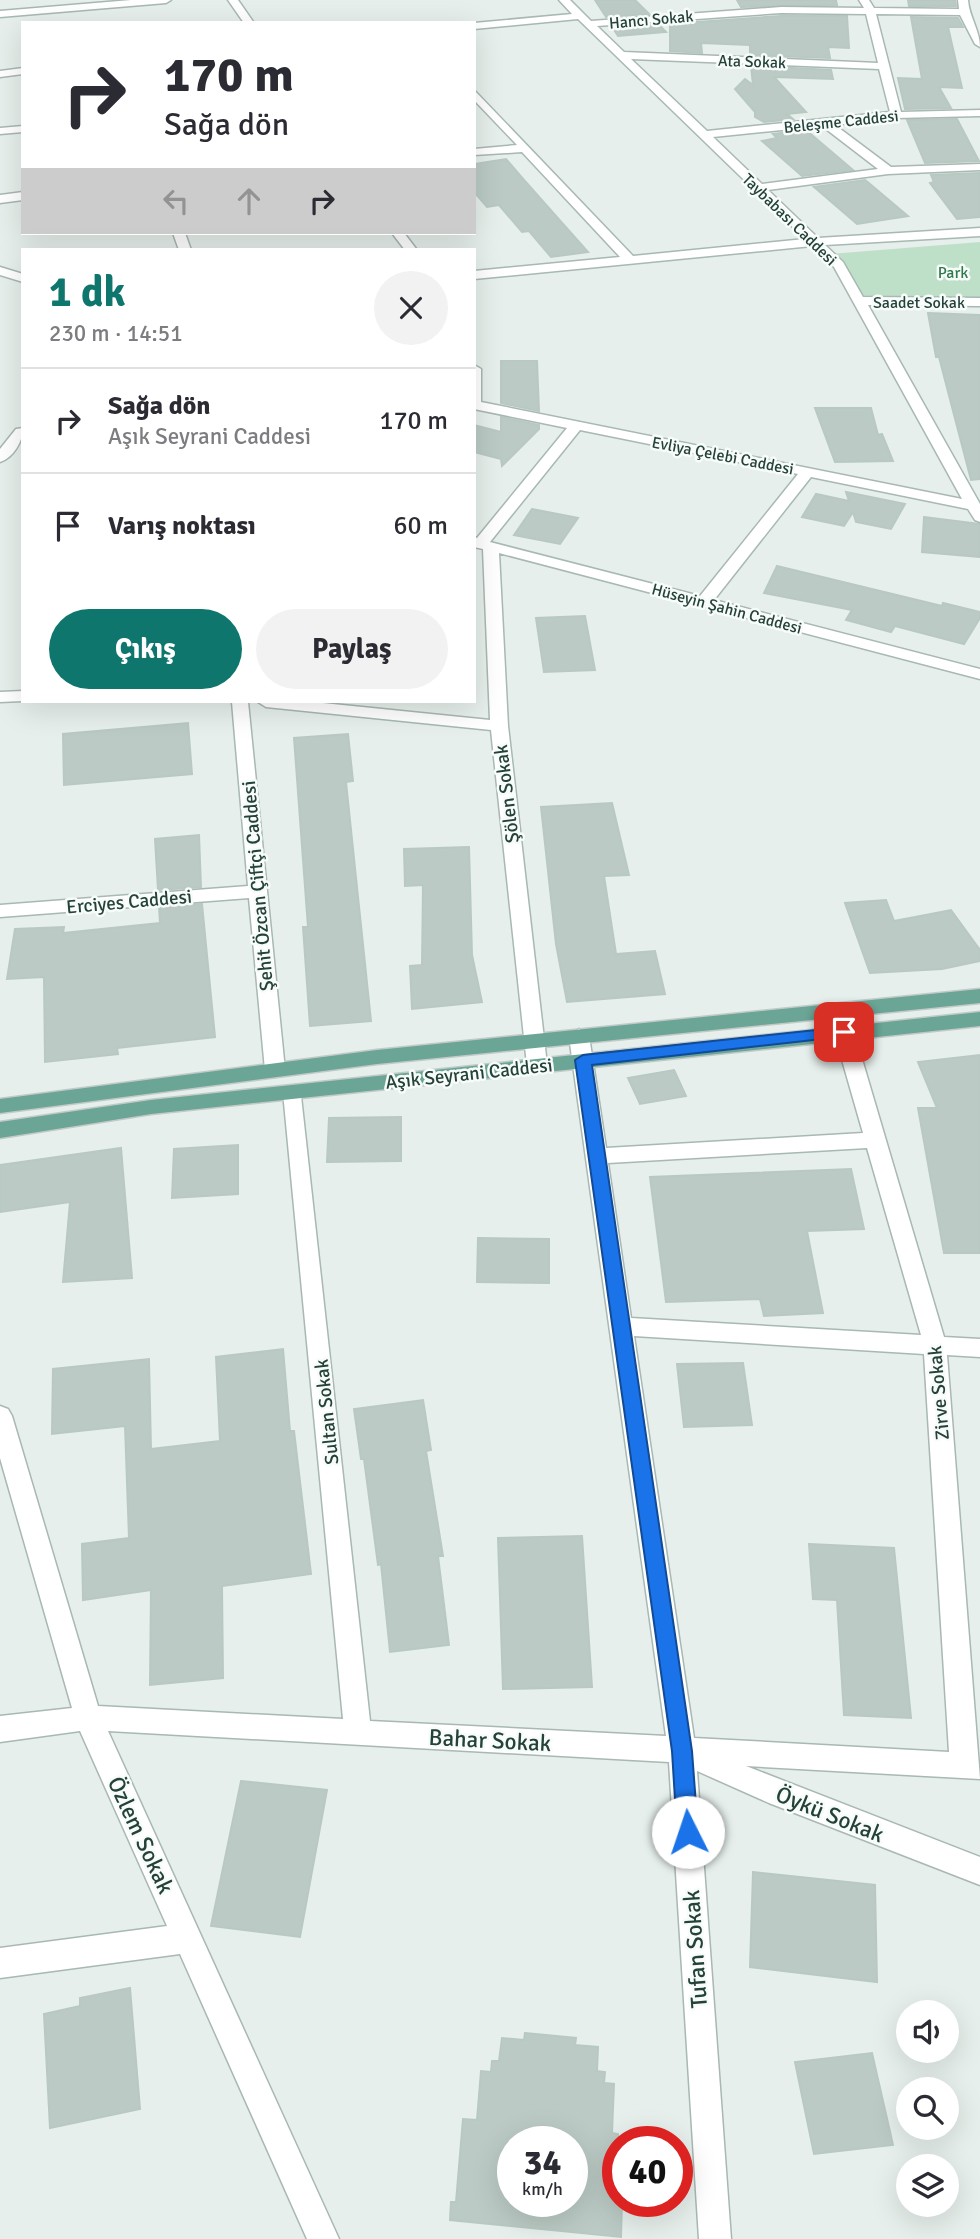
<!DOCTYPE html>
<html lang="tr">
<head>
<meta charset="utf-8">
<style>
	body { margin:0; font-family:Signika,sans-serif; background:#f2f2f3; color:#2b2b33; height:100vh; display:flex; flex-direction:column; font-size:26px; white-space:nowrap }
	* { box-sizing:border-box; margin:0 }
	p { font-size:23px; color:#7c7c81 }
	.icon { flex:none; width:38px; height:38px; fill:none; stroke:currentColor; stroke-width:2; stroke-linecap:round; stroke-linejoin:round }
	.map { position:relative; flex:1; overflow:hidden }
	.side { position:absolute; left:21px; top:248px; width:455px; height:455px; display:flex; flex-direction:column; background:#fff; border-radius:0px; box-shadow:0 7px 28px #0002 }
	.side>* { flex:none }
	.hud { position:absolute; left:21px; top:21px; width:455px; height:214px; border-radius:0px; box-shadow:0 7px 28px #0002; background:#fff; color:#2b2b33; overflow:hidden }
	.fabs { position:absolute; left:896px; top:2000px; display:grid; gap:14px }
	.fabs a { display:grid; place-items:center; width:63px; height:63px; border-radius:50%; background:#fff; box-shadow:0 7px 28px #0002; font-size:35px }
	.speed { position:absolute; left:497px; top:2126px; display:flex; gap:14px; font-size:35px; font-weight:700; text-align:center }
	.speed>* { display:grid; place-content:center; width:91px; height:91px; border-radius:50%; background:#fff; box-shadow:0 7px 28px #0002; line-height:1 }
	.speed small { font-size:18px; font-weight:400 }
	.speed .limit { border:10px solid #d22; background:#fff; color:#111 }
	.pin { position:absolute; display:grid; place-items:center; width:60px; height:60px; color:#fff; margin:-30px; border-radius:14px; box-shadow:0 4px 10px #0006 }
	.me { position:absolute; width:77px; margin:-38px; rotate:356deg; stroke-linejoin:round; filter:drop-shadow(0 0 5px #0008) }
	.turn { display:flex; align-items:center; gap:24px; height:147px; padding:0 28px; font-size:32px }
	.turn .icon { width:91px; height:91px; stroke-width:2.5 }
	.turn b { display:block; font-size:49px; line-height:60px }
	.lanes { display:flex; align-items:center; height:66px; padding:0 28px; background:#0003; justify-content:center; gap:35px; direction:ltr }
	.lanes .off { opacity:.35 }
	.round { display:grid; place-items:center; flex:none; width:74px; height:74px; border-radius:37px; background:#f2f2f3 }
	.head { display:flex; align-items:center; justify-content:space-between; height:119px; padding:0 28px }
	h1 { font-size:42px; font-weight:800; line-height:52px; color:#0f766e }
	.cta { display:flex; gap:14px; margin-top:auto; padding:14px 28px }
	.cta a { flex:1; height:80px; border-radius:42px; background:#0f766e; color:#fff; font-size:28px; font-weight:800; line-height:80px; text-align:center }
	.cta a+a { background:#f2f2f3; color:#2b2b33 }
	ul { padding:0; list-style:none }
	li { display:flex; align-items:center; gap:21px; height:105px; padding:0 28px; border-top:2px solid #e1e1e2 }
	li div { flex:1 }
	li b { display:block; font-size:26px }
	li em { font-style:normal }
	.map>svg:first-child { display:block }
</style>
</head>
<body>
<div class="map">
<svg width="980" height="2239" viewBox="0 0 980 2239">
	<rect width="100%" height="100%" fill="#e6efeb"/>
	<path fill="#bfe0c8" d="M 980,242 L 980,299 L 860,297 L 830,254 Z"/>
	<g fill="#bbcac4" stroke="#b8c9c2" stroke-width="2" fill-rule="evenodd">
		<path d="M 595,0 L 635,0 L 649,14 L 606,17 Z"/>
		<path d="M 737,0 L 836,0 L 837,5 L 741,7 Z"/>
		<path d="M 908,0 L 955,0 L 956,6 L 909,6 Z"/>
		<path d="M 781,16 L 847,16 L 849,48 L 828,47 L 830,58 L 750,55 L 750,45 L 701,43 L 702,53 L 670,51 L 670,24 Z"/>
		<path d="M 911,17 L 958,18 L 963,27 L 948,27 L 962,88 L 939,87 L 951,108 L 905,109 L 898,78 L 922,79 Z"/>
		<path d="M 658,24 L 666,32 L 618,36 L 613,28 Z"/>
		<path d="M 751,66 L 831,70 L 833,79 L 774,77 L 806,112 L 787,114 L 793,119 L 764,122 L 755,117 L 755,112 L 735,89 L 745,79 L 753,85 Z"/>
		<path d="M 957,119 L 979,161 L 925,163 L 907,120 Z"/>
		<path d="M 806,130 L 853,170 L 802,176 L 762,141 L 777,138 L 773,134 Z"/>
		<path d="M 506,159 L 524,180 L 588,252 L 551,257 L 529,231 L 522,232 L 499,205 L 487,207 L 474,192 L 474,164 Z"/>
		<path d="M 980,173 L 980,217 L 957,219 L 930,183 L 934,182 L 931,175 Z"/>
		<path d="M 865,180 L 870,184 L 908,216 L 857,224 L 814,187 Z"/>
		<path d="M 928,313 L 980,315 L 980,479 L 971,480 L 939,357 L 936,357 Z"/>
		<path d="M 501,361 L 537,361 L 539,411 L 501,403 Z"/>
		<path d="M 815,408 L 871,408 L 878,435 L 882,434 L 893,461 L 835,462 Z"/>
		<path d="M 501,417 L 539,425 L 539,429 L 502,466 L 501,459 L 474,452 L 474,425 L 501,432 Z"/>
		<path d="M 846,492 L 905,504 L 891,529 L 856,522 L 853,512 L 844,526 L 802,517 L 816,494 L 849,501 Z"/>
		<path d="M 532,509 L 578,518 L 560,544 L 514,535 Z"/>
		<path d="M 924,517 L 980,524 L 980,557 L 922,552 Z"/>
		<path d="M 777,566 L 942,606 L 943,603 L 980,612 L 980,618 L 964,644 L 895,626 L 891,632 L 846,620 L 852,610 L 764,593 Z"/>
		<path d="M 585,616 L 595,670 L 544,672 L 536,618 Z"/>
		<path d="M 188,723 L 192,774 L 64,785 L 63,734 Z"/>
		<path d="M 348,734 L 353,781 L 346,782 L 371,1021 L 310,1026 L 303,927 L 308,927 L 294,738 Z"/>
		<path d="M 612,803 L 629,875 L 604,876 L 616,954 L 655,951 L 665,994 L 567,1002 L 556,944 L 541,807 Z"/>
		<path d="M 199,835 L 201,887 L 158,890 L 155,839 Z"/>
		<path d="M 469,847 L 472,955 L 482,1002 L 412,1009 L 410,966 L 422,965 L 423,885 L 405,886 L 404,849 Z"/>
		<path d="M 886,900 L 894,921 L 951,910 L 980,950 L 980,961 L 942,969 L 870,973 L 845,903 Z"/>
		<path d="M 202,904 L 215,1037 L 117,1048 L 118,1054 L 45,1062 L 44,977 L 7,979 L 15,929 L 64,927 L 63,933 L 160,923 L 159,907 Z"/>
		<path d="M 980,1055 L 980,1253 L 944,1253 L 918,1108 L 937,1108 L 918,1062 Z"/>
		<path d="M 674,1070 L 686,1096 L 640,1104 L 628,1078 Z"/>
		<path d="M 401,1117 L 401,1161 L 327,1162 L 329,1118 Z"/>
		<path d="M 238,1145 L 238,1194 L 172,1198 L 174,1149 Z"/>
		<path d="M 121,1148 L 132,1278 L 63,1282 L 70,1202 L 0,1212 L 0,1165 Z"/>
		<path d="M 851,1169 L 864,1229 L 807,1231 L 823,1313 L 764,1316 L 760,1299 L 666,1302 L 650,1177 Z"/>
		<path d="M 478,1238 L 549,1239 L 549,1283 L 477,1282 Z"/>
		<path d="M 283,1349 L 290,1431 L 294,1431 L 311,1574 L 222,1586 L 223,1678 L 150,1685 L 151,1590 L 83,1600 L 82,1544 L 129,1538 L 125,1426 L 52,1434 L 53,1369 L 149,1359 L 151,1449 L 220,1441 L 216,1357 Z"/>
		<path d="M 743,1363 L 752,1425 L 684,1427 L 677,1364 Z"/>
		<path d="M 423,1400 L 431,1450 L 426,1451 L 443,1556 L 438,1556 L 449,1645 L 390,1652 L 381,1564 L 378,1565 L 364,1459 L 361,1459 L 354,1409 Z"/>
		<path d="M 582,1536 L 592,1687 L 503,1689 L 498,1538 Z"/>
		<path d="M 809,1544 L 894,1548 L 911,1718 L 844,1715 L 837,1600 L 813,1599 Z"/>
		<path d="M 241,1781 L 327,1790 L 300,1937 L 211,1926 Z"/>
		<path d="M 753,1872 L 875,1885 L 877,1982 L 750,1967 Z"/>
		<path d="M 130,1988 L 140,2109 L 50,2128 L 44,2014 L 80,2006 L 80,1998 Z"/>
		<path d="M 525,2033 L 576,2038 L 575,2045 L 598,2047 L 597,2071 L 605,2072 L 604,2083 L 614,2084 L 612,2133 L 618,2134 L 618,2202 L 622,2202 L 621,2237 L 450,2220 L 451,2202 L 456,2202 L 463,2119 L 477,2120 L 481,2071 L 491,2072 L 492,2061 L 499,2061 L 502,2038 L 524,2040 ZM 513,2142 L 572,2142 L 572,2202 L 513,2202 Z"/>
		<path d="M 872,2053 L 893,2145 L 814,2154 L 795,2062 Z"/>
	</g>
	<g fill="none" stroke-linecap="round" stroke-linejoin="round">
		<defs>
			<g id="minor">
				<path d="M 131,0 L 171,0 L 166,3 L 0,17 L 0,11 Z"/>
				<path d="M 228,0 L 238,0 L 254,23 L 244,23 Z"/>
				<path d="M 559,0 L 570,0 L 591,21 L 781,7 L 864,8 L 859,0 L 869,0 L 874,8 L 959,9 L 958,0 L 968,0 C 969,17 980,30 980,47 L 975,44 L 960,15 L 876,14 L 901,112 L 980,110 L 980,116 L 896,118 L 835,125 L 891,167 L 980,164 L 980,170 L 888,174 L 768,190 L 818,238 L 980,228 L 980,236 L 825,245 L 843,262 L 863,297 L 980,298 L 980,306 L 868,305 L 980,504 L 980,522 L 975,520 L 968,509 L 811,477 L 714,600 L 980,669 L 980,679 L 499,553 L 508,726 L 547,1065 L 537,1072 L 527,1065 L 491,730 L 266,707 L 258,702 L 313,702 L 490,720 L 483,549 L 474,547 L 474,537 L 477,538 L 567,428 L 474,409 L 474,365 L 481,369 L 481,402 L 962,499 L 834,267 L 812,246 L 474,279 L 474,271 L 620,257 L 522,152 L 474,155 L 474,149 L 517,145 L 474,100 L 474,90 L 633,256 L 805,239 L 578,19 L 474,29 L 474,23 L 572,14 ZM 781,13 L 866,14 L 878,63 L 624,52 L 597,26 ZM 631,59 L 879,69 L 890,112 L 707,131 ZM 822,126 L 878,169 L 762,184 L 713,137 ZM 580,430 L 798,474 L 700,596 L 490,542 Z"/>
				<path d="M 23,68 L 23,74 L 0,77 L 0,71 Z"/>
				<path d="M 23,126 L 23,132 L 0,134 L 0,128 Z"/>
				<path d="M 23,192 L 23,200 L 0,203 L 0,195 Z"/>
				<path d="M 173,233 L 185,233 L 191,250 L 179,250 Z"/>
				<path d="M 392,233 L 404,233 L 417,250 L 405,250 Z"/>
				<path d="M 0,267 L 23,274 L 23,282 L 0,275 Z"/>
				<path d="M 23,428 C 23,441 13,458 0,462 L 0,449 L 16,429 Z"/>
				<path d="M 23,691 L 23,701 L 0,702 L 0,692 Z"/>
				<path d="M 232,702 L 248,702 L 285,1070 L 275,1077 L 265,1070 L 249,898 L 0,917 L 0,905 L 248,886 Z"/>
				<path d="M 844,1025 L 854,1032 L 944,1337 L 980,1339 L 980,1357 L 947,1355 L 980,1779 L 746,1766 L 980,1857 L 980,1885 L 769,1803 L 697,1771 L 731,2239 L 699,2239 L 669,1762 L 108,1731 L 339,2239 L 307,2239 L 180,1954 L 0,1978 L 0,1948 L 167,1926 L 80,1731 L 0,1742 L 0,1716 L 72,1708 L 0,1458 L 0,1406 L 8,1409 L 12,1416 L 98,1706 L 343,1719 L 283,1092 L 286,1087 L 300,1087 L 370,1721 L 666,1736 L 569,1036 L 579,1029 L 589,1036 L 606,1148 L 863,1133 L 834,1032 ZM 867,1148 L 921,1335 L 631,1318 L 608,1163 ZM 634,1336 L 924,1354 L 949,1752 L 694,1738 Z"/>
			</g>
			<g id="major">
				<path d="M 980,989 L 980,1003 L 377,1064 L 0,1113 L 0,1099 L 377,1050 Z"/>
				<path d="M 980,1012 L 980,1026 L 151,1114 L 0,1138 L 0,1122 L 151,1100 Z"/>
			</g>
		</defs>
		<use href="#minor" stroke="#a8b8b2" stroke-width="3"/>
		<use href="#major" stroke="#c2cac8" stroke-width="3"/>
		<use href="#minor" fill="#fff" fill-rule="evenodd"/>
		<use href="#major" fill="#6aa596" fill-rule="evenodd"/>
	</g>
	<path fill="#1a73e8" stroke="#114b97" stroke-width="2" d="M 844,1027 L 849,1029 L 849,1036 L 592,1065 L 692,1751 L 698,1832 L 695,1839 L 688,1842 L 680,1839 L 677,1832 L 672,1751 L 575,1060 L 583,1055 Z"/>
	<g text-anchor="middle" stroke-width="5" stroke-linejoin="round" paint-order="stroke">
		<g font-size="16" fill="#24423a" stroke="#f7fbf9">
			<text transform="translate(651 19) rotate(-5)" y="6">Hancı Sokak</text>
			<text transform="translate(752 61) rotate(2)" y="6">Ata Sokak</text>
			<text transform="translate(841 121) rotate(-6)" y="6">Beleşme Caddesi</text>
			<text transform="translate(790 219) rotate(44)" y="6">Taybabası Caddesi</text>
			<text x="919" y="308">Saadet Sokak</text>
			<text transform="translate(723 455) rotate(11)" y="6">Evliya Çelebi Caddesi</text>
			<text transform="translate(727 608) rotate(15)" y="6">Hüseyin Şahin Caddesi</text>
		</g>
		<g font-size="16" fill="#2d7a4b" stroke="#f7fbf9">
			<text x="953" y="278">Park</text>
		</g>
		<g font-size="19" fill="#24423a" stroke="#f7fbf9">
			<text transform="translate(506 794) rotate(-97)" y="7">Şölen Sokak</text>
			<text transform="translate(257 886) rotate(-95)" y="7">Şehit Özcan Çiftçi Caddesi</text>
			<text transform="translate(129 901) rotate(-5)" y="7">Erciyes Caddesi</text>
			<text transform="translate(469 1073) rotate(-6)" y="7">Aşık Seyrani Caddesi</text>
			<text transform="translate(938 1393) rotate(-95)" y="7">Zirve Sokak</text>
			<text transform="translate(326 1412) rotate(-96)" y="7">Sultan Sokak</text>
		</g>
		<g font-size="23" fill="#24423a" stroke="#f7fbf9">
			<text transform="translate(490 1740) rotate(3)" y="8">Bahar Sokak</text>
			<text transform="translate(830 1814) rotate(22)" y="8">Öykü Sokak</text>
			<text transform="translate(141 1835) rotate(65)" y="8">Özlem Sokak</text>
			<text transform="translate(695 1949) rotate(-94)" y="8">Tufan Sokak</text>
		</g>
	</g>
</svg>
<div class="fabs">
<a><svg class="icon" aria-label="sound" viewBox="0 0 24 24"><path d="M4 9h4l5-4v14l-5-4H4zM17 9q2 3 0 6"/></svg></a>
<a><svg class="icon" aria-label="search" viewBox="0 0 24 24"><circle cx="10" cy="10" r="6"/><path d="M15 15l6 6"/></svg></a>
<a><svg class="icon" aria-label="layers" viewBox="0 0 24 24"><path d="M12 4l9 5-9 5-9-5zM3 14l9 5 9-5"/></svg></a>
</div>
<div class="speed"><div>34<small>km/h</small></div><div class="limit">40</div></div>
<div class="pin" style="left:844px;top:1032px;background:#d93025"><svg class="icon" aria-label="arrive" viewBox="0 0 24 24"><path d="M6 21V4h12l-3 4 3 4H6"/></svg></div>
<svg class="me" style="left:688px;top:1832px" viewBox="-20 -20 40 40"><circle r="19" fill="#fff"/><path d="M0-13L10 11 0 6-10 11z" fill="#1a73e8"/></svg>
<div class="hud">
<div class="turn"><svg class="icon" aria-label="right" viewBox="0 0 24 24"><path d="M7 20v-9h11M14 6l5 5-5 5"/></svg><div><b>170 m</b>Sağa dön</div></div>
<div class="lanes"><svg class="icon off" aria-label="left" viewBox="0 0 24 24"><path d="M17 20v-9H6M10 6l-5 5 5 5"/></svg><svg class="icon off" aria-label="ahead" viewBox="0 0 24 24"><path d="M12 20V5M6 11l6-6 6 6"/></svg><svg class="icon" aria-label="right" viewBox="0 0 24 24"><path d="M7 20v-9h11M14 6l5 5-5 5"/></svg></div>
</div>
<section class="side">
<div class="head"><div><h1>1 dk</h1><p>230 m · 14:51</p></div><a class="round"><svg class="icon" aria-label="close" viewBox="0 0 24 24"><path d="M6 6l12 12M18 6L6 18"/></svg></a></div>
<ul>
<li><svg class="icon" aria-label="right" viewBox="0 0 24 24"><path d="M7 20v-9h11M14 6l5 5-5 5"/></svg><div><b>Sağa dön</b><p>Aşık Seyrani Caddesi</p></div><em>170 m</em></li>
<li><svg class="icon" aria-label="arrive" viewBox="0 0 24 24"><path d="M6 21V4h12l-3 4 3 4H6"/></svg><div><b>Varış noktası</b></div><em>60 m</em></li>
</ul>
<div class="cta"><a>Çıkış</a><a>Paylaş</a></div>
</section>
</div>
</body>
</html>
